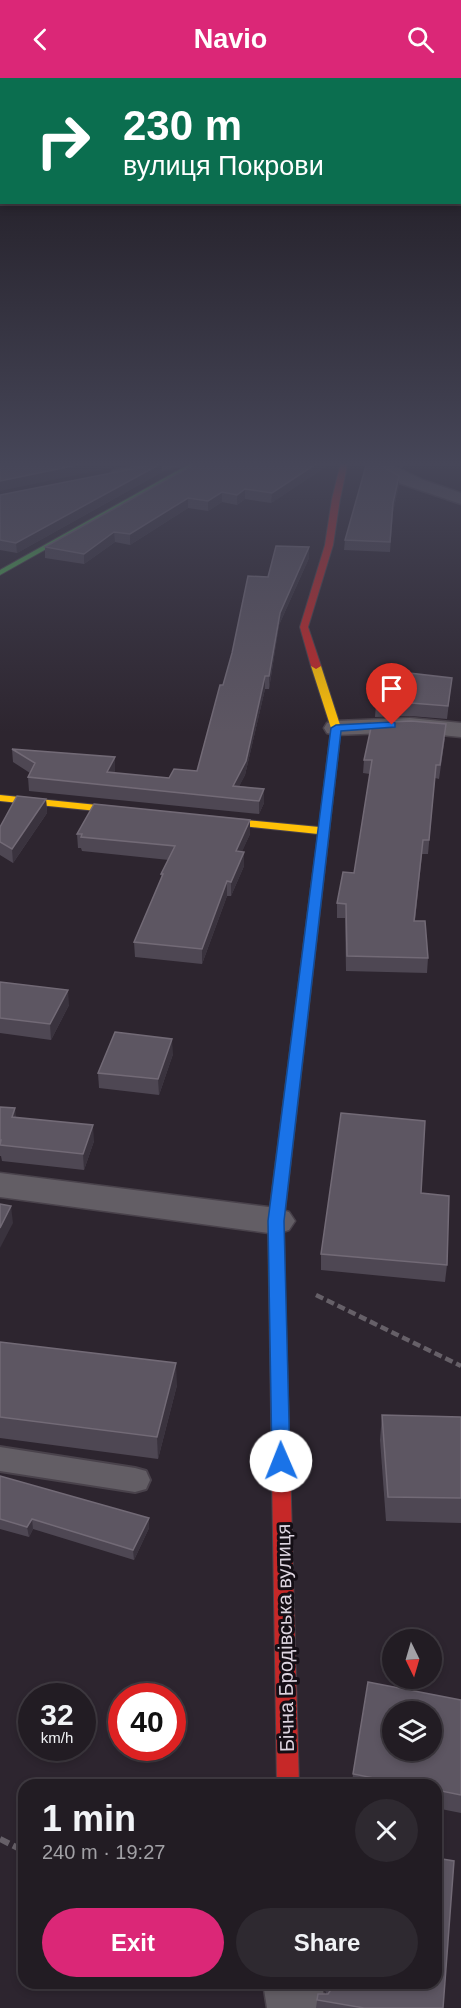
<!DOCTYPE html>
<html lang="en">
<head>
<meta charset="utf-8">
<style>
	body { margin:0; font-family:Helvetica,sans-serif; background:#2e2930; color:#f1f3f6; height:100vh; display:flex; flex-direction:column; font-size:22px; white-space:nowrap }
	* { box-sizing:border-box; margin:0 }
	p { font-size:20px; color:#a2a1a6 }
	.icon { flex:none; width:33px; height:33px; fill:none; stroke:currentColor; stroke-width:2; stroke-linecap:round; stroke-linejoin:round }
	.map { position:relative; flex:1; overflow:hidden }
	.details { position:absolute; left:18px; top:1701px; width:424px; height:210px; display:flex; flex-direction:column; background:#221c23; border-radius:18px; box-shadow:0 3px 9px #0003,0 0 0 2px #3f3a41 }
	.details>* { flex:none }
	.banner { position:absolute; left:0px; top:0px; width:462px; height:126px; box-shadow:0 3px 9px #0003,0 0 0 2px #3f3a41; background:#0b6e4f; color:#fff; overflow:hidden }
	.needle { width:39px; rotate:175deg }
	.buttons { position:absolute; left:382px; top:1551px; display:grid; gap:12px }
	.buttons a { display:grid; place-items:center; width:60px; height:60px; border-radius:50%; background:#221c23; box-shadow:0 3px 9px #0003,0 0 0 2px #3f3a41; font-size:30px }
	.speed { position:absolute; left:18px; top:1605px; display:flex; gap:12px; font-size:30px; font-weight:700; text-align:center }
	.speed>* { display:grid; place-content:center; width:78px; height:78px; border-radius:50%; background:#221c23; box-shadow:0 3px 9px #0003,0 0 0 2px #3f3a41; line-height:1 }
	.speed small { font-size:15px; font-weight:400 }
	.speed .limit { border:9px solid #d22; background:#fff; color:#111 }
	.pin { position:absolute; display:grid; place-items:center; width:51px; height:51px; color:#fff; margin:-62px -26px; border-radius:50% 50% 50% 0; rotate:-45deg; box-shadow:0 0 6px #0007 }
	.pin .icon { rotate:45deg }
	.me { position:absolute; width:66px; margin:-33px; rotate:359deg; stroke-linejoin:round; filter:drop-shadow(0 0 4px #0008) }
	.turn { display:flex; align-items:center; gap:21px; height:126px; padding:0 24px; font-size:27px }
	.turn .icon { width:78px; height:78px; stroke-width:2.5 }
	.turn b { display:block; font-size:42px; line-height:51px }
	.round { display:grid; place-items:center; flex:none; width:63px; height:63px; border-radius:32px; background:#2e2930 }
	.headline { display:flex; align-items:center; justify-content:space-between; height:102px; padding:0 24px }
	h1 { font-size:36px; font-weight:600; line-height:45px }
	.button { display:flex; gap:12px; margin-top:auto; padding:12px 24px }
	.button a { flex:1; height:69px; border-radius:36px; background:#db2777; color:#fff; font-size:24px; font-weight:600; line-height:69px; text-align:center }
	.button a+a { background:#2e2930; color:#f1f3f6 }
	header { display:flex; justify-content:space-between; align-items:center; height:78px; padding:0 24px; background:#db2777; color:#fff; font-size:27px; font-weight:600 }
	.map>svg:first-child { display:block }
</style>
</head>
<body>
<header><svg class="icon" aria-label="back" viewBox="0 0 24 24"><path d="M15 5l-7 7 7 7"/></svg>Navio<svg class="icon" aria-label="search" viewBox="0 0 24 24"><circle cx="10" cy="10" r="6"/><path d="M15 15l6 6"/></svg></header>
<div class="map">
<svg width="461" height="1930" viewBox="0 0 461 1930">
	<rect width="100%" height="100%" fill="#2d252f"/>
	<g fill="none" stroke-linecap="round" stroke-linejoin="round">
		<defs>
			<path id="lane" d="M 0,1369 L 135,1390 L 146,1393 L 150,1402 L 146,1411 L 135,1414 L 0,1393 Z"/>
			<g id="street">
				<path d="M 151,384 L 185,384 L 182,388 L 119,401 L 113,400 L 110,396 L 113,392 Z"/>
				<path d="M 365,384 L 386,384 L 423,402 L 461,415 L 461,426 L 399,405 Z"/>
				<path d="M 410,640 L 461,645 L 461,659 L 410,654 L 336,657 L 327,655 L 324,650 L 327,645 L 336,643 Z"/>
				<path d="M 0,1095 L 276,1130 L 289,1134 L 295,1143 L 289,1152 L 276,1156 L 0,1119 Z"/>
				<path d="M 263,1905 L 321,1905 L 327,1930 L 267,1930 Z"/>
			</g>
			<g id="fast">
				<path d="M 193,384 L 201,384 L 0,497 L 0,492 Z"/>
				<path d="M 316,812 L 322,816 L 284,1143 L 285,1210 L 283,1214 L 271,1214 L 269,1210 L 268,1143 L 310,816 Z"/>
			</g>
			<g id="slow">
				<path d="M 313,586 L 321,588 L 341,650 L 322,816 L 316,820 L 310,816 L 318,756 L 205,744 L 200,741 L 205,738 L 319,749 L 331,650 L 311,588 Z"/>
				<path d="M 0,717 L 136,731 L 141,734 L 136,737 L 0,723 Z"/>
			</g>
			<g id="jam">
				<path d="M 341,384 L 348,384 L 340,421 L 333,467 L 308,549 L 321,588 L 316,591 L 311,588 L 300,549 L 325,467 L 332,421 Z"/>
				<path d="M 277,1204 L 283,1206 L 285,1210 L 299,1707 L 277,1707 L 269,1210 L 271,1206 Z"/>
			</g>
		</defs>
		<use href="#lane" stroke="#49424b" stroke-width="4"/>
		<use href="#street" stroke="#49424b" stroke-width="3"/>
		<use href="#fast" stroke="#49424b" stroke-width="2"/>
		<use href="#slow" stroke="#49424b" stroke-width="2"/>
		<use href="#jam" stroke="#49424b" stroke-width="2"/>
		<path stroke="#666068" stroke-width="4.5" stroke-dasharray="8 4" stroke-linecap="butt" d="M 316,1217 L 461,1288"/>
		<path stroke="#666068" stroke-width="6" stroke-dasharray="10 4.5" stroke-linecap="butt" d="M 0,1761 L 24,1773"/>
		<use href="#lane" fill="#635e65" fill-rule="evenodd"/>
		<use href="#street" fill="#635e65" fill-rule="evenodd"/>
		<use href="#fast" fill="#4caf50" fill-rule="evenodd"/>
		<use href="#slow" fill="#ffc107" fill-rule="evenodd"/>
		<use href="#jam" fill="#c62828" fill-rule="evenodd"/>
	</g>
	<g fill="#4e4753">
		<path d="M 199,384 L 333,384 L 271,425 L 245,421 L 237,427 L 222,424 L 208,433 L 188,430 L 130,467 L 115,464 L 84,486 L 45,480 L 45,469 Z"/>
		<path d="M 391,384 L 404,384 L 403,390 Z"/>
		<path d="M 162,394 L 17,475 L 0,472 L 0,417 Z"/>
		<path d="M 399,407 L 393,434 L 390,474 L 344,472 L 345,462 Z"/>
		<path d="M 309,469 L 309,480 L 279,547 L 269,611 L 265,611 L 245,697 L 239,708 L 264,711 L 264,725 L 259,736 L 29,713 L 28,699 L 30,695 L 13,684 L 12,671 L 115,692 L 114,695 L 169,700 L 197,693 L 223,607 L 268,499 Z"/>
		<path d="M 452,600 L 447,641 L 410,638 L 375,639 L 376,626 Z"/>
		<path d="M 445,660 L 439,701 L 435,700 L 428,776 L 422,776 L 415,843 L 428,880 L 427,895 L 346,893 L 345,840 L 337,840 L 337,825 L 354,795 L 370,696 L 363,695 L 364,682 Z"/>
		<path d="M 46,721 L 47,735 L 13,785 L 0,777 L 0,749 Z"/>
		<path d="M 77,756 L 250,756 L 242,773 L 244,788 L 231,818 L 227,818 L 202,886 L 135,879 L 134,864 L 162,800 L 161,796 L 169,782 L 82,773 L 81,770 L 78,770 Z"/>
		<path d="M 0,904 L 69,927 L 51,962 L 0,955 Z"/>
		<path d="M 173,976 L 159,1017 L 99,1010 L 98,995 Z"/>
		<path d="M 0,1029 L 16,1039 L 94,1063 L 84,1092 L 2,1083 L 1,1078 L 0,1078 Z"/>
		<path d="M 321,1176 L 447,1187 L 445,1204 L 321,1192 Z"/>
		<path d="M 0,1264 L 177,1307 L 158,1381 L 0,1360 Z"/>
		<path d="M 382,1337 L 461,1339 L 461,1445 L 386,1443 L 380,1362 Z"/>
		<path d="M 0,1398 L 149,1440 L 149,1450 L 134,1482 L 33,1451 L 29,1459 L 0,1451 Z"/>
		<path d="M 461,1622 L 461,1735 L 436,1730 L 436,1707 L 352,1707 L 353,1696 Z"/>
		<path d="M 323,1905 L 436,1905 L 443,1930 L 316,1930 L 318,1916 L 326,1916 Z"/>
	</g>
	<g fill="#3a333e">
		<path d="M 92,384 L 139,384 L 0,413 L 0,403 Z"/>
		<path d="M 319,384 L 333,384 L 271,425 L 272,415 Z"/>
		<path d="M 162,385 L 162,394 L 17,475 L 16,465 Z"/>
		<path d="M 399,398 L 399,407 L 393,434 L 390,474 L 393,425 Z"/>
		<path d="M 245,411 L 245,421 L 237,427 L 237,417 Z"/>
		<path d="M 222,414 L 222,424 L 208,433 L 208,423 Z"/>
		<path d="M 188,420 L 188,430 L 130,467 L 130,456 Z"/>
		<path d="M 114,454 L 115,464 L 84,486 L 84,476 Z"/>
		<path d="M 309,469 L 309,480 L 279,547 L 269,611 L 269,598 L 280,535 Z"/>
		<path d="M 265,598 L 265,611 L 245,697 L 233,721 L 233,708 Z"/>
		<path d="M 115,679 L 115,692 L 108,708 L 107,694 Z"/>
		<path d="M 264,711 L 264,725 L 259,736 L 259,723 Z"/>
		<path d="M 46,721 L 47,735 L 13,785 L 12,771 Z"/>
		<path d="M 250,742 L 250,756 L 236,787 L 236,773 Z"/>
		<path d="M 244,774 L 244,788 L 231,818 L 231,804 Z"/>
		<path d="M 227,803 L 227,818 L 202,886 L 202,871 Z"/>
		<path d="M 68,912 L 69,927 L 51,962 L 50,946 Z"/>
		<path d="M 172,961 L 173,976 L 159,1017 L 158,1001 Z"/>
		<path d="M 15,1030 L 17,1046 L 12,1039 Z"/>
		<path d="M 93,1047 L 94,1063 L 84,1092 L 83,1076 Z"/>
		<path d="M 11,1128 L 13,1145 L 0,1170 L 0,1150 Z"/>
		<path d="M 176,1285 L 177,1307 L 158,1381 L 157,1359 Z"/>
		<path d="M 149,1440 L 149,1450 L 134,1482 L 133,1472 Z"/>
		<path d="M 32,1441 L 33,1451 L 29,1459 L 27,1449 Z"/>
	</g>
	<g fill="#5d5662" stroke="#726a76" stroke-width="1.5" fill-rule="evenodd">
		<path d="M 9,384 L 92,384 L 0,403 L 0,386 Z"/>
		<path d="M 199,384 L 319,384 L 272,415 L 245,411 L 237,417 L 222,414 L 208,423 L 188,420 L 130,456 L 114,454 L 84,476 L 45,469 Z"/>
		<path d="M 367,384 L 376,384 L 399,398 L 393,425 L 390,464 L 345,462 Z"/>
		<path d="M 162,385 L 16,465 L 0,462 L 0,417 Z"/>
		<path d="M 276,468 L 309,469 L 280,535 L 269,598 L 265,598 L 246,683 L 233,708 L 264,711 L 259,723 L 28,699 L 35,685 L 12,671 L 115,679 L 107,694 L 169,700 L 174,691 L 197,693 L 220,607 L 223,607 L 232,575 L 248,498 L 268,499 Z"/>
		<path d="M 383,592 L 452,600 L 448,628 L 411,625 L 376,626 Z"/>
		<path d="M 411,643 L 446,646 L 440,687 L 436,687 L 429,762 L 423,762 L 414,843 L 425,843 L 428,880 L 347,878 L 346,826 L 337,825 L 343,794 L 354,795 L 372,682 L 364,682 L 372,645 Z"/>
		<path d="M 17,718 L 46,721 L 12,771 L 0,764 L 0,749 Z"/>
		<path d="M 94,726 L 250,742 L 236,773 L 244,774 L 231,804 L 227,803 L 202,871 L 134,864 L 163,796 L 161,796 L 175,768 L 81,759 L 82,756 L 77,756 Z"/>
		<path d="M 0,904 L 68,912 L 50,946 L 0,940 Z"/>
		<path d="M 115,954 L 172,961 L 158,1001 L 98,995 Z"/>
		<path d="M 0,1029 L 15,1030 L 12,1039 L 93,1047 L 83,1076 L 0,1067 L 1,1062 L 0,1062 Z"/>
		<path d="M 341,1035 L 425,1043 L 421,1115 L 449,1118 L 447,1187 L 321,1176 Z"/>
		<path d="M 0,1126 L 11,1128 L 0,1150 Z"/>
		<path d="M 0,1264 L 176,1285 L 157,1359 L 0,1339 Z"/>
		<path d="M 382,1337 L 461,1339 L 461,1420 L 388,1419 Z"/>
		<path d="M 0,1398 L 149,1440 L 133,1472 L 32,1441 L 27,1449 L 0,1441 Z"/>
		<path d="M 368,1604 L 461,1622 L 461,1717 L 436,1712 L 436,1707 L 410,1707 L 353,1696 ZM 393,1634 L 432,1634 L 432,1672 L 393,1672 Z"/>
		<path d="M 436,1780 L 454,1783 L 443,1930 L 364,1930 L 317,1922 L 318,1916 L 328,1916 L 330,1913 L 328,1905 L 436,1905 Z"/>
	</g>
	<linearGradient id="sky" x2="0" y2="1"><stop stop-color="#19141a"/><stop offset="0.59" stop-color="#464658"/><stop offset="1" stop-color="#464658" stop-opacity="0"/></linearGradient>
	<rect width="461" height="654" fill="url(#sky)"/>
	<path fill="#1a73e8" stroke="#114b97" stroke-width="1.5" d="M 392,644 L 395,645 L 395,649 L 341,653 L 284,1143 L 290,1383 L 287,1388 L 281,1390 L 274,1388 L 272,1383 L 268,1143 L 331,650 L 336,647 Z"/>
	<g text-anchor="middle" stroke-width="6" stroke-linejoin="round" paint-order="stroke">
		<g font-size="20" fill="#ded5e1" stroke="#140e15">
			<text transform="translate(285 1560) rotate(-91)" y="7">Бічна Бродівська вулиця</text>
		</g>
	</g>
</svg>
<div class="buttons">
<a><svg class="needle" viewBox="-14 -14 28 28"><path d="M0-13l5 13h-10z" fill="#e53935"/><path d="M0 13l5-13h-10z" fill="#a2a1a6"/></svg></a>
<a><svg class="icon" aria-label="layers" viewBox="0 0 24 24"><path d="M12 4l9 5-9 5-9-5zM3 14l9 5 9-5"/></svg></a>
</div>
<div class="speed"><div>32<small>km/h</small></div><div class="limit">40</div></div>
<div class="pin" style="left:392px;top:647px;background:#d93025"><svg class="icon" aria-label="arrive" viewBox="0 0 24 24"><path d="M6 21V4h12l-3 4 3 4H6"/></svg></div>
<svg class="me" style="left:281px;top:1383px" viewBox="-20 -20 40 40"><circle r="19" fill="#fff"/><path d="M0-13L10 11 0 6-10 11z" fill="#1a73e8"/></svg>
<div class="banner">
<div class="turn"><svg class="icon" aria-label="right" viewBox="0 0 24 24"><path d="M7 20v-9h11M14 6l5 5-5 5"/></svg><div><b>230 m</b>вулиця Покрови</div></div>
</div>
<section class="details">
<div class="headline"><div><h1>1 min</h1><p>240 m · 19:27</p></div><a class="round"><svg class="icon" aria-label="close" viewBox="0 0 24 24"><path d="M6 6l12 12M18 6L6 18"/></svg></a></div>
<div class="button"><a>Exit</a><a>Share</a></div>
</section>
</div>
</body>
</html>
